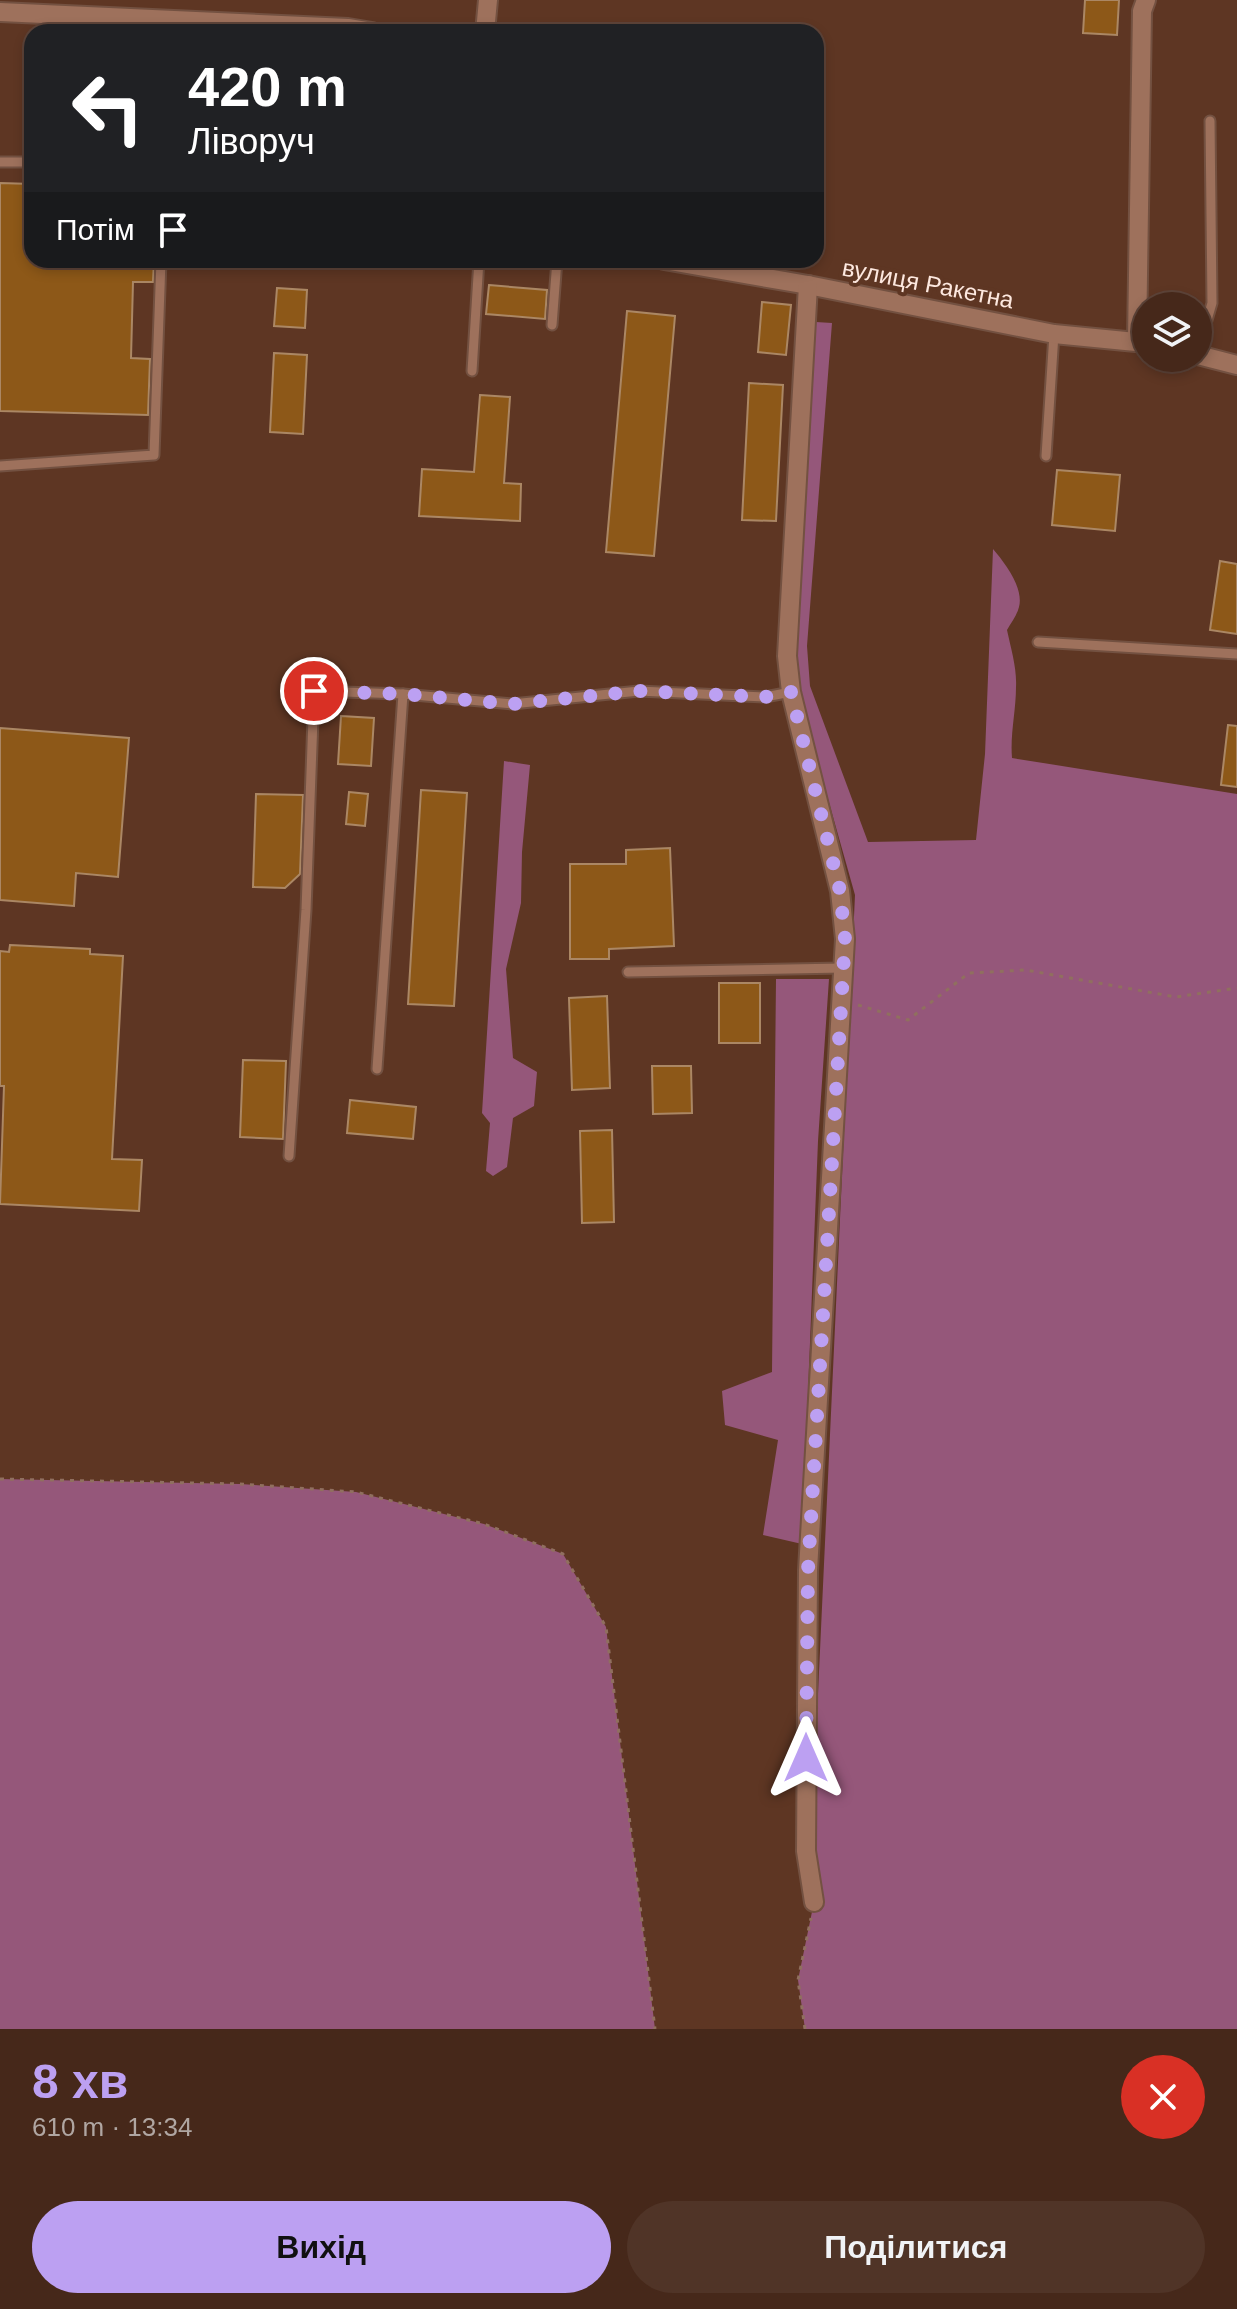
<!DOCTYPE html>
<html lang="uk">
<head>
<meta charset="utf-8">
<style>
	body { margin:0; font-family:Helvetica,sans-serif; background:#503427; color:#f1f3f6; height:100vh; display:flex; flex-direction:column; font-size:30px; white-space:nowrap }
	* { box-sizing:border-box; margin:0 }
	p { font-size:26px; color:#b0a6a2 }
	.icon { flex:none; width:44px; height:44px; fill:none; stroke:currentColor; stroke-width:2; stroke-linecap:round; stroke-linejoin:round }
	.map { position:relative; height:2029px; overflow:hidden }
	.drawer { display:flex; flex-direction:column; background:#46281a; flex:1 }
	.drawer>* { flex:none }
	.top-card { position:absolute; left:24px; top:24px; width:800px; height:244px; border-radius:24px; box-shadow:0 4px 12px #0003,0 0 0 2px #5e4439; background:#202124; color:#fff; overflow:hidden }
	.fabs { position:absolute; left:1132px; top:292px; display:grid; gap:16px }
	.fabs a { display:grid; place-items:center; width:80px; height:80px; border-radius:50%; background:#46281a; box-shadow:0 4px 12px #0003,0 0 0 2px #5e4439; font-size:40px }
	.pin { position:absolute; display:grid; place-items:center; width:68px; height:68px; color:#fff; margin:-34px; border:4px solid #fff; border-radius:50%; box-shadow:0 2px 8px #0007 }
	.me { position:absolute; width:88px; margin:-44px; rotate:0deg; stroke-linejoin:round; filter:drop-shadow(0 0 6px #0008) }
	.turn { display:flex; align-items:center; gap:28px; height:168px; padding:0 32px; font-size:36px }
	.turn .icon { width:104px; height:104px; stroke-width:2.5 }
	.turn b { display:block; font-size:56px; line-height:68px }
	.then { display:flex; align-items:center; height:76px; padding:0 32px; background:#0003; gap:16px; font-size:30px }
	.round { display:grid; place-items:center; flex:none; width:84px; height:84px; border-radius:42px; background:#503427 }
	.head { display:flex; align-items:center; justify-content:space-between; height:136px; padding:0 32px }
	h1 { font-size:48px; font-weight:600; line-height:60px; color:#bca0f2 }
	.cta { display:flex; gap:16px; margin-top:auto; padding:16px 32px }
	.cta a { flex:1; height:92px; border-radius:48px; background:#bca0f2; color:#111; font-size:32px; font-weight:600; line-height:92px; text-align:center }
	.cta a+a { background:#503427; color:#f1f3f6 }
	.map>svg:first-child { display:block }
</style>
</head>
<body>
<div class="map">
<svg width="1237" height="2029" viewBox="0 0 1237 2029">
	<rect width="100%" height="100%" fill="#5e3623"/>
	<g fill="#95577a">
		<path d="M 816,322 L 832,323 L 807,646 L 810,686 L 868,842 L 976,840 L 985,754 L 993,549 C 1005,563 1024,588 1019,607 C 1017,615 1011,623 1007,630 C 1011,649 1017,668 1016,687 C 1016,711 1010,734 1012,758 L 1237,794 L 1237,2029 L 805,2029 L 798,1980 L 814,1902 L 812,1823 L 855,895 L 801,703 L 796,644 Z"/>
		<path d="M 504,761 L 530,765 L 522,852 L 521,903 L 506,969 L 513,1058 L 537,1072 L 534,1106 L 513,1118 L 507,1167 L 493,1176 L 486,1171 L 490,1123 L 482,1113 Z"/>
		<path d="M 776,979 L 829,979 L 818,1141 L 802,1544 L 763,1535 L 778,1440 L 725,1425 L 722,1391 L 772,1372 Z"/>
		<path d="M 0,1479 L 240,1484 L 356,1492 L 484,1524 L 563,1554 L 606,1627 L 655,2029 L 0,2029 Z"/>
	</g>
	<g fill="#8d5818" stroke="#ab8764" stroke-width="2">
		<path d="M 1085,0 L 1119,0 L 1117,35 L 1083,33 Z"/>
		<path d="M 0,183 L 32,184 L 32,260 L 154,260 L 153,282 L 133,282 L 131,358 L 150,359 L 148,415 L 0,411 Z"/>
		<path d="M 489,285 L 547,290 L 545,319 L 486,314 Z"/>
		<path d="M 277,288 L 307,290 L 305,328 L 274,326 Z"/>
		<path d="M 762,302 L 791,305 L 786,355 L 758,352 Z"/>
		<path d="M 627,311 L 675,316 L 654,556 L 606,552 Z"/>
		<path d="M 274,353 L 307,355 L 303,434 L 270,432 Z"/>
		<path d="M 749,383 L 783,385 L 776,521 L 742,520 Z"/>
		<path d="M 480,395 L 510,397 L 504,483 L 521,484 L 520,521 L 419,516 L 422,469 L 474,472 Z"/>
		<path d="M 1057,470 L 1120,475 L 1115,531 L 1052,525 Z"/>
		<path d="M 1220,561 L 1237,564 L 1237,634 L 1210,630 Z"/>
		<path d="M 341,716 L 374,718 L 371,766 L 338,764 Z"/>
		<path d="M 1228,725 L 1237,726 L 1237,787 L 1221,785 Z"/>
		<path d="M 0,728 L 129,738 L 118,877 L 76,873 L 74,906 L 0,900 Z"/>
		<path d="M 421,790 L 467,793 L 454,1006 L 408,1004 Z"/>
		<path d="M 349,792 L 368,794 L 365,826 L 346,824 Z"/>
		<path d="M 256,794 L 303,795 L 300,874 L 285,888 L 253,887 Z"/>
		<path d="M 670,848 L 674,946 L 609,949 L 609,959 L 570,959 L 570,864 L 626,864 L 626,850 Z"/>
		<path d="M 10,945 L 90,949 L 90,954 L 123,956 L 112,1159 L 142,1160 L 139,1211 L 0,1204 L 4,1086 L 0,1086 L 0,951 L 9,952 Z"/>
		<rect x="719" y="983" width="41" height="60"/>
		<path d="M 607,996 L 610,1088 L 572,1090 L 569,998 Z"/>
		<path d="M 243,1060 L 286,1061 L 283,1139 L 240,1137 Z"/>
		<path d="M 652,1066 L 691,1066 L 692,1113 L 653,1114 Z"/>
		<path d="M 350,1100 L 416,1107 L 413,1139 L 347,1133 Z"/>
		<path d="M 612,1130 L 614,1222 L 582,1223 L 580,1131 Z"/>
	</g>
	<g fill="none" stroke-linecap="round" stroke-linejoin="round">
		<defs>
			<g id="lane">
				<path d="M 0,162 L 32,162"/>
				<path d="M 552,325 L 557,260"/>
				<path d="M 1198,351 L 1212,303 L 1210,121"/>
				<path d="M 472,371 L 479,260"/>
				<path d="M 1046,456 L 1054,334"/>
				<path d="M 0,466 L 154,455 L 161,260"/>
				<path d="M 1038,642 L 1237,654"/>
				<path d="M 628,972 L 843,968"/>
				<path d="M 377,1069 L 403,694 L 512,704 L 639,691 L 765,697 L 791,692"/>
				<path d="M 289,1156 L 306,910 L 314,691 L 403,694"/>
			</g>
			<g id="street">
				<path d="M 0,12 L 348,28 L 372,32"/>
				<path d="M 485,32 L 488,0"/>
				<path d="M 664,260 L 808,285 L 1054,334 L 1146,343"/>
				<path d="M 808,285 L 787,656 L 791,692 L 840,891 L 845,939 L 808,1570 L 806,1851 L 814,1902"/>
				<path d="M 1137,341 L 1142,11 L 1146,0"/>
				<path d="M 1198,355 L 1237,365"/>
			</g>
		</defs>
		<use href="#lane" stroke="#735141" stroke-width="13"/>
		<use href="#street" stroke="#735141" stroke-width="22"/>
		<g stroke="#906f5f" stroke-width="3" stroke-dasharray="4 6" stroke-linecap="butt">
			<path d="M 858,1005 L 908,1020 L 969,973 L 1026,970 L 1176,997 L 1237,988"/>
			<path d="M 0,1479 L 240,1484 L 356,1492 L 484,1524 L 563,1554 L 606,1627 L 655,2029"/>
			<path d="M 805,2029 L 798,1980 L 811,1918"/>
		</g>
		<use href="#lane" stroke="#9e715c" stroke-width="9"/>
		<use href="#street" stroke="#9e715c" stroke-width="18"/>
	</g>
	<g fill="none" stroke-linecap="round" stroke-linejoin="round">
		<path stroke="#bca0f2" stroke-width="14" stroke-dasharray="0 25.2" d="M 314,691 L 403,694 L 512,704 L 639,691 L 765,697 L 791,692 L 840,891 L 845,939 L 808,1570 L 806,1758"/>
	</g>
	<g text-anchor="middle" stroke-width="8" stroke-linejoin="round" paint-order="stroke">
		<g font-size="24" fill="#fde8df" stroke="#5e3623">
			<text transform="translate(928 284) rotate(11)" y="8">вулиця Ракетна</text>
		</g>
	</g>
</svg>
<div class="fabs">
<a><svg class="icon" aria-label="layers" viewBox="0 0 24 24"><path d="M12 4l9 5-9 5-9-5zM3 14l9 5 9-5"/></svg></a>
</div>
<div class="pin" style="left:314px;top:691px;background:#d93025"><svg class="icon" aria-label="arrive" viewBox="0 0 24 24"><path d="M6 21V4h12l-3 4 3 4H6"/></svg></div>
<svg class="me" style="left:806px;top:1758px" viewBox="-20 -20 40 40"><path d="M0-17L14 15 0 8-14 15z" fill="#bca0f2" stroke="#fff" stroke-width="4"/></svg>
<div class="top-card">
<div class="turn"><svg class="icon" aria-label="left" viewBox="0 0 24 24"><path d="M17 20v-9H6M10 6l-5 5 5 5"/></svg><div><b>420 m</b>Ліворуч</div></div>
<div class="then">Потім<svg class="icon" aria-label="arrive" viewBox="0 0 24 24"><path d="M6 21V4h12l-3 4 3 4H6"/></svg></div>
</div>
</div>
<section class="drawer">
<div class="head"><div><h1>8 хв</h1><p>610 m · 13:34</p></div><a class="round" style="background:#d93025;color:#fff"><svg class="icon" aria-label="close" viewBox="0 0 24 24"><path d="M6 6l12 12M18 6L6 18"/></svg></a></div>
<div class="cta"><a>Вихід</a><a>Поділитися</a></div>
</section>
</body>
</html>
